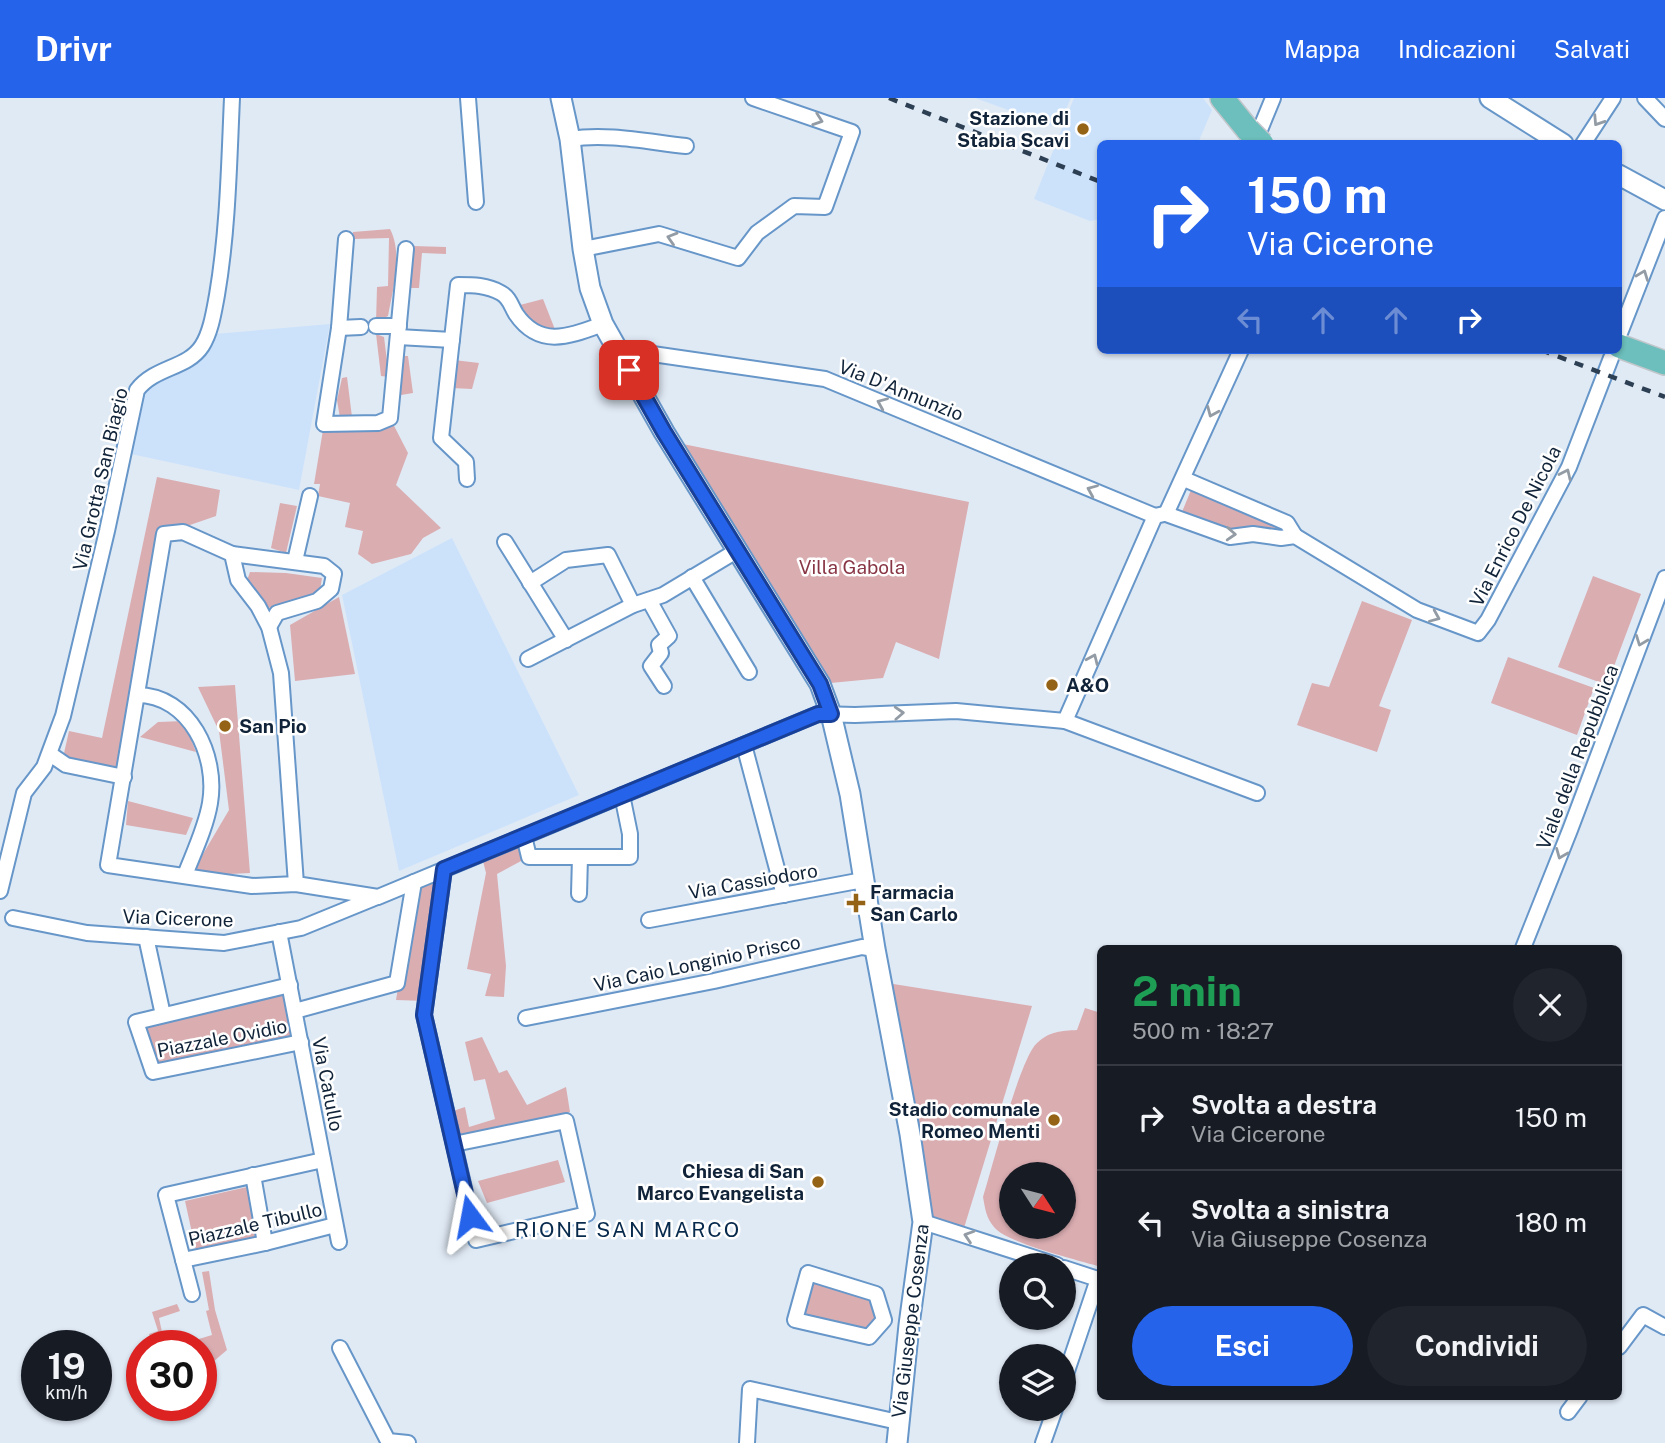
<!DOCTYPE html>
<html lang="it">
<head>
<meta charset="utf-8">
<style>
	body { margin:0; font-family:"Public Sans",sans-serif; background:#20242c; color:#f1f3f6; height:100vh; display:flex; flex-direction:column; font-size:26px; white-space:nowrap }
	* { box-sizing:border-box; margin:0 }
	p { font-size:23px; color:#9ea1a6 }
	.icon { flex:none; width:38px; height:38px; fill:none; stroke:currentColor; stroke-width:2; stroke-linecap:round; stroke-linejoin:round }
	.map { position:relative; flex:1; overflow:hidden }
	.side { position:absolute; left:1097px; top:847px; width:525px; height:455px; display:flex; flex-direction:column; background:#171b24; border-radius:10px; box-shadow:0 2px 5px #0004 }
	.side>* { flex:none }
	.guide { position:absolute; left:1097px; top:42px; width:525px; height:214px; border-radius:10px; box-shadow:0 2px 5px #0004; background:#2563eb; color:#fff; overflow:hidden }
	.needle { width:46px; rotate:126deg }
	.controls { position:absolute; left:999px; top:1064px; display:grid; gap:14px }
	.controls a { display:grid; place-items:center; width:77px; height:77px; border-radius:50%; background:#171b24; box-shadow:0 2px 5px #0004; font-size:35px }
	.speed { position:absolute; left:21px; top:1232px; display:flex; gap:14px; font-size:35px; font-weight:700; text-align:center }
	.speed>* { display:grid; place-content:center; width:91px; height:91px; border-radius:50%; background:#171b24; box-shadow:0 2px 5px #0004; line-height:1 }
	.speed small { font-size:18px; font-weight:400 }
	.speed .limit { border:10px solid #d22; background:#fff; color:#111 }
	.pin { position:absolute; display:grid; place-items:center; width:60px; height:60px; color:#fff; margin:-30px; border-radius:14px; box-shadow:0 4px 10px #0006 }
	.me { position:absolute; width:77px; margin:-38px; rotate:347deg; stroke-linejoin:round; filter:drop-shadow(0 0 5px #0008) }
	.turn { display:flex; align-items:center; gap:24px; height:147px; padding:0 35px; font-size:32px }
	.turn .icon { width:91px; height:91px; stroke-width:2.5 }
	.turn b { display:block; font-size:49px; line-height:60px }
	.lanes { display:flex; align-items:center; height:66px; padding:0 35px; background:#0003; justify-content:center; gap:35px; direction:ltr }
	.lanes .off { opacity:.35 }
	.round { display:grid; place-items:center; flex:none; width:74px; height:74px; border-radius:37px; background:#20242c }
	.head { display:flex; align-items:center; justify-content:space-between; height:119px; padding:0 35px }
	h1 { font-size:42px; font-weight:700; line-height:52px; color:#1e9e55 }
	.cta { display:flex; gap:14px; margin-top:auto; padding:14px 35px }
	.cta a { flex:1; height:80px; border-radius:42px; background:#2563eb; color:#fff; font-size:28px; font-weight:700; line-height:80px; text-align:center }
	.cta a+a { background:#20242c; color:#f1f3f6 }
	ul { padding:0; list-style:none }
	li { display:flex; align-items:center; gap:21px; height:105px; padding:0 35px; border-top:2px solid #363941 }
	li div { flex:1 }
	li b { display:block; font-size:26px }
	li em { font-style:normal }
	header { display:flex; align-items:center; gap:42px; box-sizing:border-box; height:98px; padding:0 35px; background:#2563eb; color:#fff }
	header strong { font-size:33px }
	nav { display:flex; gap:38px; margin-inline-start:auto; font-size:24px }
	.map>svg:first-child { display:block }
</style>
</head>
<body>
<header>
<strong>Drivr</strong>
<nav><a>Mappa</a><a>Indicazioni</a><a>Salvati</a></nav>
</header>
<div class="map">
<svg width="1665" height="1345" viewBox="0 0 1665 1345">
	<rect width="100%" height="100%" fill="#e0eaf5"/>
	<g fill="#cce2fb">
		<path d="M 975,0 L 1071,0 L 1058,30 Z"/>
		<path d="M 1074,0 L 1203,0 L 1212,12 L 1198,45 L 1101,46 L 1101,121 L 1090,123 L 1034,101 Z"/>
		<path d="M 330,226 L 299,392 L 131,356 L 137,292 L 214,236 Z"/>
		<path d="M 452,440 L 579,697 L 399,773 L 342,497 Z"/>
	</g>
	<g fill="#daadb1" fill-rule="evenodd">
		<path d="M 390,131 C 403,156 393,191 388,218 L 376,224 L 377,189 L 388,188 L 389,140 L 353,141 L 353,134 Z"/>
		<path d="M 413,148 L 446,149 L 446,156 L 422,155 L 419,190 L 410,190 Z"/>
		<path d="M 543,201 L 556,234 L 537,230 L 520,207 Z"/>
		<path d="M 376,236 L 384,239 L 389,279 L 381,278 Z"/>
		<path d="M 402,258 L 408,258 L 413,295 L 401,297 Z"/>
		<path d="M 454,262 L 479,265 L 472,291 L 451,290 Z"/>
		<path d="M 347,279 L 352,319 L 340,320 L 337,302 L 342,280 Z"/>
		<path d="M 390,320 L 408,355 L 396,387 L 441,430 L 423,440 L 411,456 L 372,466 L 358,456 L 363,433 L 345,429 L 350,405 L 318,398 L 320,386 L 314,386 L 324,326 Z"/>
		<path d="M 678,345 L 969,404 L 939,561 L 896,544 L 883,580 L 820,586 Z"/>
		<path d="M 157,379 L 220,392 L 216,418 L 164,436 L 125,675 L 62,664 L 69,633 L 102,640 Z"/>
		<path d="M 1191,392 L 1283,429 L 1283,435 L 1261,429 L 1223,431 L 1182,414 Z"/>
		<path d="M 280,405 L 297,408 L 286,455 L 271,450 Z"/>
		<path d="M 250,474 L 286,475 L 322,480 L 319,499 L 275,511 L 262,508 L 246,485 Z"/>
		<path d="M 1593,478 L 1641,496 L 1607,587 L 1558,569 Z"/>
		<path d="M 339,499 L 355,576 L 295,583 L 290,527 Z"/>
		<path d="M 1362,503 L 1412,522 L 1379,608 L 1391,612 L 1377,654 L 1297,627 L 1312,585 L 1329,589 Z"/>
		<path d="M 1508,559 L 1594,590 L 1577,637 L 1491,605 Z"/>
		<path d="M 235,587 L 250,775 L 190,778 L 229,712 L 219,633 L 198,589 Z"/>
		<path d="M 184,623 L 196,654 L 140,639 L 158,624 Z"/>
		<path d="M 128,703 L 193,720 L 186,737 L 126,727 Z"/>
		<path d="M 521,744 L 523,762 L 497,776 L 506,868 L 504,899 L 485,898 L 491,876 L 467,871 L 486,775 L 482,759 Z"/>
		<path d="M 444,773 L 426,903 L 396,902 L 415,785 Z"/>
		<path d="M 887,885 L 1032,908 L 964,1130 L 922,1115 Z"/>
		<path d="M 286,893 L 295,942 L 156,974 L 137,929 Z"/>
		<path d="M 1085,910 L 1101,915 L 1101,1169 C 1078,1162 1006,1145 994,1129 C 986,1120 985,1110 983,1099 C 992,1071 1020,960 1037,945 C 1050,933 1061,933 1077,932 ZM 1064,1076 L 1064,1129 L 1012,1129 L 1012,1076 Z"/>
		<path d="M 482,939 L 499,975 L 507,972 L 527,1007 L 566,989 L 570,1014 L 462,1040 L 453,1013 L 465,1009 L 469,1029 L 495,1021 L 485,981 L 474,983 L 465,944 Z"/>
		<path d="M 558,1062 L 565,1084 L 487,1105 L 478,1083 Z"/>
		<path d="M 247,1089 L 257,1139 L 196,1153 L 185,1103 Z"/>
		<path d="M 209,1173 L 215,1212 L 227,1252 L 201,1274 L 201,1248 L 190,1248 L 189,1244 L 212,1237 L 206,1213 L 209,1212 L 202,1174 Z"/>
		<path d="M 808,1175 L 876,1196 L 884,1222 L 869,1239 L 802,1224 Z"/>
		<path d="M 177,1206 L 180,1213 L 159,1220 L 165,1248 L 153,1248 L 149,1236 L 158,1233 L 152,1214 Z"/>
	</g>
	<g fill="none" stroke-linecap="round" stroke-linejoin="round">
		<defs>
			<g id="minor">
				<path d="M 468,0 L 476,104"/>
				<path d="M 1645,0 L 1665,21"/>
				<path d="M 570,41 C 608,35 648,44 686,48"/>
				<path d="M 1255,44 L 1273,0"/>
				<path d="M 1583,46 L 1613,0"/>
				<path d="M 346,141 L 339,230 L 324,326 L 378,325 L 390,320 L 406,151"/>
				<path d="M 583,151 L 659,136 L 738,160 L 757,135 L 794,108 L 825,109 L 852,34 L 753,0"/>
				<path d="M 376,228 L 399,228"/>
				<path d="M 339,230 L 361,229"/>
				<path d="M 1620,235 L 1665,120"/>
				<path d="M 398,239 L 452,242"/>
				<path d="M 618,251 L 825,281 L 1155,418"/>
				<path d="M 467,381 L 466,364 L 441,340 L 458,187 C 473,187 487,187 501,195 C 510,200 511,208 516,216 C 540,251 570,238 603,226"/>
				<path d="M 1184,381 L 1287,425 L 1295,438"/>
				<path d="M 1166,416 L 1230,439 L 1253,436 L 1281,440 L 1295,438 L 1417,512 L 1478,535 L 1488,522 L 1569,369 L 1611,260"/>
				<path d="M 1166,416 L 1241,252"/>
				<path d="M 505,444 L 566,542"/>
				<path d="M 232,456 L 324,468 L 334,476 L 331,491 L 317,503 L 277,515 L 269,529"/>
				<path d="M 295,463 L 310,398"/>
				<path d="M 692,479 L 749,574"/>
				<path d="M 530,485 L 566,462 L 608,457 L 633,507"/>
				<path d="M 649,502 L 669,538 L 659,547 L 661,555 L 651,568 L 664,588"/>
				<path d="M 528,561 L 633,507 L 663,497 L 738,452"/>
				<path d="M 137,597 C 190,597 218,658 210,705 C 206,729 194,754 185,777"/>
				<path d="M 1065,623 L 1155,418 L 1164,416"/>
				<path d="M 744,647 L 784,797"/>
				<path d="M 50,656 L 66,667 L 124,679"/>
				<path d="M 524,738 L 529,759 L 630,759 L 630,736 L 622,697"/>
				<path d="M 444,771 L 424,917 L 476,1142 L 587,1116 L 566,1023 L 454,1046"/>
				<path d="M 296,786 L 281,575 L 269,529 L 258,508 L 238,482 L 232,456 L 183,434 L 164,436 L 108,767 L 252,788 L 296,786 L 378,799 L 818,616 L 855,617 L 956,613 L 1065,623 L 1257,695"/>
				<path d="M 0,793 L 24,695 L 44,669 L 63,618 L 107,433 L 137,292 C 156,268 187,271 202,248 C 211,234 214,213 217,197 C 228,132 229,66 232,0"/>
				<path d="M 579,796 L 580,759"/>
				<path d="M 13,820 L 87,835 L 224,845 L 301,830 L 377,799"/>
				<path d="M 649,822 L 863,782"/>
				<path d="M 279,834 L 339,1144"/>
				<path d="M 146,839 L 163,917"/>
				<path d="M 1523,850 L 1570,732 L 1665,480"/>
				<path d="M 290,887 L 136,924 L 153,974 L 301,944"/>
				<path d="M 295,913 L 397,885 L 414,784"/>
				<path d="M 526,920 L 714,883 L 862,849 L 875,851"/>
				<path d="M 253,1077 L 265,1145"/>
				<path d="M 923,1124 L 1057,1167"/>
				<path d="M 183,1162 L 265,1145 L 335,1127"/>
				<path d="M 1064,1170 L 1101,1182"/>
				<path d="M 808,1175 L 876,1196 L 884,1222 L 869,1239 L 795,1222 Z"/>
				<path d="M 192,1196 L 166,1097 L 323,1062"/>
				<path d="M 1619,1249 L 1643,1217 L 1665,1229"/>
				<path d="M 340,1250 L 388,1343 L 408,1345"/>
				<path d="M 1064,1282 L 1098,1181"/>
				<path d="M 1568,1314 L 1580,1298"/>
				<path d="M 747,1345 L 750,1291 L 898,1324"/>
				<path d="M 1043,1345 L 1055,1311"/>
			</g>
			<g id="secondary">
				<path d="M 561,0 L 570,41 L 583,151 L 590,190 L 603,226 L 664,334 L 820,586 L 831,616 L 850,696 L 875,851 L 910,1036 L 923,1124 L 909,1227 L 897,1345"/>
				<path d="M 1490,0 L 1563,46"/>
				<path d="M 1619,77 L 1665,102"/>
			</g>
			<g id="trunk">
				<path d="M 1222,0 L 1248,32"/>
				<path d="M 1619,248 L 1665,265"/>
			</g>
		</defs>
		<use href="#minor" stroke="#6796c9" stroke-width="18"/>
		<use href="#secondary" stroke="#6796c9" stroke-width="23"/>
		<use href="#trunk" stroke="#c1c6cb" stroke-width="26"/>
		<use href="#minor" stroke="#fff" stroke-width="14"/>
		<use href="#secondary" stroke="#fff" stroke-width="19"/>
		<use href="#trunk" stroke="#6cbfbc" stroke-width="23"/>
		<g stroke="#2d3f53" stroke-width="4.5" stroke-dasharray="9 9" stroke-linecap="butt">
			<path d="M 889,0 L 1101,84"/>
			<path d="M 1541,252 L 1665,299"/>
		</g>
		<defs>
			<path id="trunk-bridge" d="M 1248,32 L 1262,46"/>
		</defs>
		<use href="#trunk-bridge" stroke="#c1c6cb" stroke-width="26" stroke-linecap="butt"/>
		<use href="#trunk-bridge" stroke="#6cbfbc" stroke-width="23"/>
	</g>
	<defs><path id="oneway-chevron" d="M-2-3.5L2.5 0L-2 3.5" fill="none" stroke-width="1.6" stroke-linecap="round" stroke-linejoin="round" transform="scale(1.75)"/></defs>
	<g stroke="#939ca5">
		<use href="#oneway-chevron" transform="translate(818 22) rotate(19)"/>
		<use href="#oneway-chevron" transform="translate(1598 23) rotate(123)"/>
		<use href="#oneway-chevron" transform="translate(672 140) rotate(-163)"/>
		<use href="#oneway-chevron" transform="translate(1643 177) rotate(-69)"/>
		<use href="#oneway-chevron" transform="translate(882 305) rotate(-157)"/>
		<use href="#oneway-chevron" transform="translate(1212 314) rotate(113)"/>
		<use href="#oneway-chevron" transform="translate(1566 376) rotate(-65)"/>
		<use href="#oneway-chevron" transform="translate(1092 392) rotate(-157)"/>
		<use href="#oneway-chevron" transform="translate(1231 436) rotate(3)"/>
		<use href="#oneway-chevron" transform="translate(1435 519) rotate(23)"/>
		<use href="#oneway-chevron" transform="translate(1641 543) rotate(111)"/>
		<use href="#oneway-chevron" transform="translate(1093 561) rotate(-66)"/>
		<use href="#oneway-chevron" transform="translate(899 615) rotate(-3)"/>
		<use href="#oneway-chevron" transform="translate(1561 756) rotate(112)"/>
		<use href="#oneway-chevron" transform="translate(969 1138) rotate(-162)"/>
	</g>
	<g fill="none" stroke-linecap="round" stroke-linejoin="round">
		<defs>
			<path id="route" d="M 470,1118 L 424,917 L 444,771 L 818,616 L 831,616 L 820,586 L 664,334 L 629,272"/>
		</defs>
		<use href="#route" stroke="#184099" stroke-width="18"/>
		<use href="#route" stroke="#2563eb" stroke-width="12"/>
	</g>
	<g fill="#956315" stroke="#fff" stroke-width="2.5">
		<circle cx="1083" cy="31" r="7"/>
		<circle cx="1052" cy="587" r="7"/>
		<circle cx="225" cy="628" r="7"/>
		<path d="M852.5 794.5h7v7h7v7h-7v7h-7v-7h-7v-7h7z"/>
		<circle cx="1054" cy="1022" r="7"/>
		<circle cx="818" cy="1084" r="7"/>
	</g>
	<g text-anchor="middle" stroke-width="5" stroke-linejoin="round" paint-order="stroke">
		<g font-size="19" font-weight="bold" fill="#102338" stroke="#fff" text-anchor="end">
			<text x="1069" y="27">Stazione di<tspan x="1069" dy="22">Stabia Scavi</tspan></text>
			<text x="1066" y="594" text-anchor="start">A&amp;O</text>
			<text x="239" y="635" text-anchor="start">San Pio</text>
			<text x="870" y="801" text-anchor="start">Farmacia<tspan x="870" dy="22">San Carlo</tspan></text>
			<text x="1040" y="1018">Stadio comunale<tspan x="1040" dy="22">Romeo Menti</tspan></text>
			<text x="804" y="1080">Chiesa di San<tspan x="804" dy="22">Marco Evangelista</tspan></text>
		</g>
		<g font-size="19" fill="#102338" stroke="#fff">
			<text transform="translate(901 292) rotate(22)" y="7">Via D'Annunzio</text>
			<text transform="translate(100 381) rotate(-77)" y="7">Via Grotta San Biagio</text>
			<text transform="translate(1515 428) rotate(-63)" y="7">Via Enrico De Nicola</text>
			<text transform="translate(1577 659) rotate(-69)" y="7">Viale della Repubblica</text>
			<text transform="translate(753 783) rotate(-10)" y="7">Via Cassiodoro</text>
			<text transform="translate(178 820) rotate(2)" y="7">Via Cicerone</text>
			<text transform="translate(697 865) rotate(-12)" y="7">Via Caio Longinio Prisco</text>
			<text transform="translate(222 940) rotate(-11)" y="7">Piazzale Ovidio</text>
			<text transform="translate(328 986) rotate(79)" y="7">Via Catullo</text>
			<text transform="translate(255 1126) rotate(-13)" y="7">Piazzale Tibullo</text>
			<text transform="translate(910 1223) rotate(-83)" y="7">Via Giuseppe Cosenza</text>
		</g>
		<g font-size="19" fill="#883645" stroke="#fff">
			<text x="852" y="476">Villa Gabola</text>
		</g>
		<g font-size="21" letter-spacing="2" fill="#072a4d" stroke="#fff">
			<text x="628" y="1139">RIONE SAN MARCO</text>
		</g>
	</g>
</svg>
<div class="controls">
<a><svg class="needle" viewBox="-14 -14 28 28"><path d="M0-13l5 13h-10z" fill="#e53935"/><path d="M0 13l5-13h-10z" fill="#9ea1a6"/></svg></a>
<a><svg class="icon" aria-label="search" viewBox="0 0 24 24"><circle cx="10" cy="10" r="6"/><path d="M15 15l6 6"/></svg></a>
<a><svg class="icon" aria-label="layers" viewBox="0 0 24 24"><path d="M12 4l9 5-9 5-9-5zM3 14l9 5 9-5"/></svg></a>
</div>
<div class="speed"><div>19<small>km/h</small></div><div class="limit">30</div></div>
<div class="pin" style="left:629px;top:272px;background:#d93025"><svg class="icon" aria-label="arrive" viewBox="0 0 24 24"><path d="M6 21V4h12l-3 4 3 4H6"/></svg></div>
<svg class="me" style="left:470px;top:1118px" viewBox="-20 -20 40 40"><path d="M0-17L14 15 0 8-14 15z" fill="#2563eb" stroke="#fff" stroke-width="4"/></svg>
<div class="guide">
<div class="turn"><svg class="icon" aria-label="right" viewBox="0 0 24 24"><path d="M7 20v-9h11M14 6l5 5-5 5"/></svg><div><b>150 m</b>Via Cicerone</div></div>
<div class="lanes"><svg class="icon off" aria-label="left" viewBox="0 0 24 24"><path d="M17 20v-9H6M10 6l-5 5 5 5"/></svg><svg class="icon off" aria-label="ahead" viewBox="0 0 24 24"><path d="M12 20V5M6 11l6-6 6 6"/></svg><svg class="icon off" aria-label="ahead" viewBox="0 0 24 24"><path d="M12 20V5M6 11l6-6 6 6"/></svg><svg class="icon" aria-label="right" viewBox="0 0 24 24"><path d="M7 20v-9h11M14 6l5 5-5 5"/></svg></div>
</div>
<section class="side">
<div class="head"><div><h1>2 min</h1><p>500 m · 18:27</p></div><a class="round"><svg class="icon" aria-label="close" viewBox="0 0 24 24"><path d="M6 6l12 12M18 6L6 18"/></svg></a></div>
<ul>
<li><svg class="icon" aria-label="right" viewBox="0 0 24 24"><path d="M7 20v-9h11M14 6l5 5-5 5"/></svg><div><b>Svolta a destra</b><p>Via Cicerone</p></div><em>150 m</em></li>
<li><svg class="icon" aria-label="left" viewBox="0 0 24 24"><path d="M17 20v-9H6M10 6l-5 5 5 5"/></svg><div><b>Svolta a sinistra</b><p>Via Giuseppe Cosenza</p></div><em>180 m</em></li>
</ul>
<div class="cta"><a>Esci</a><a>Condividi</a></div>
</section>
</div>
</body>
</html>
